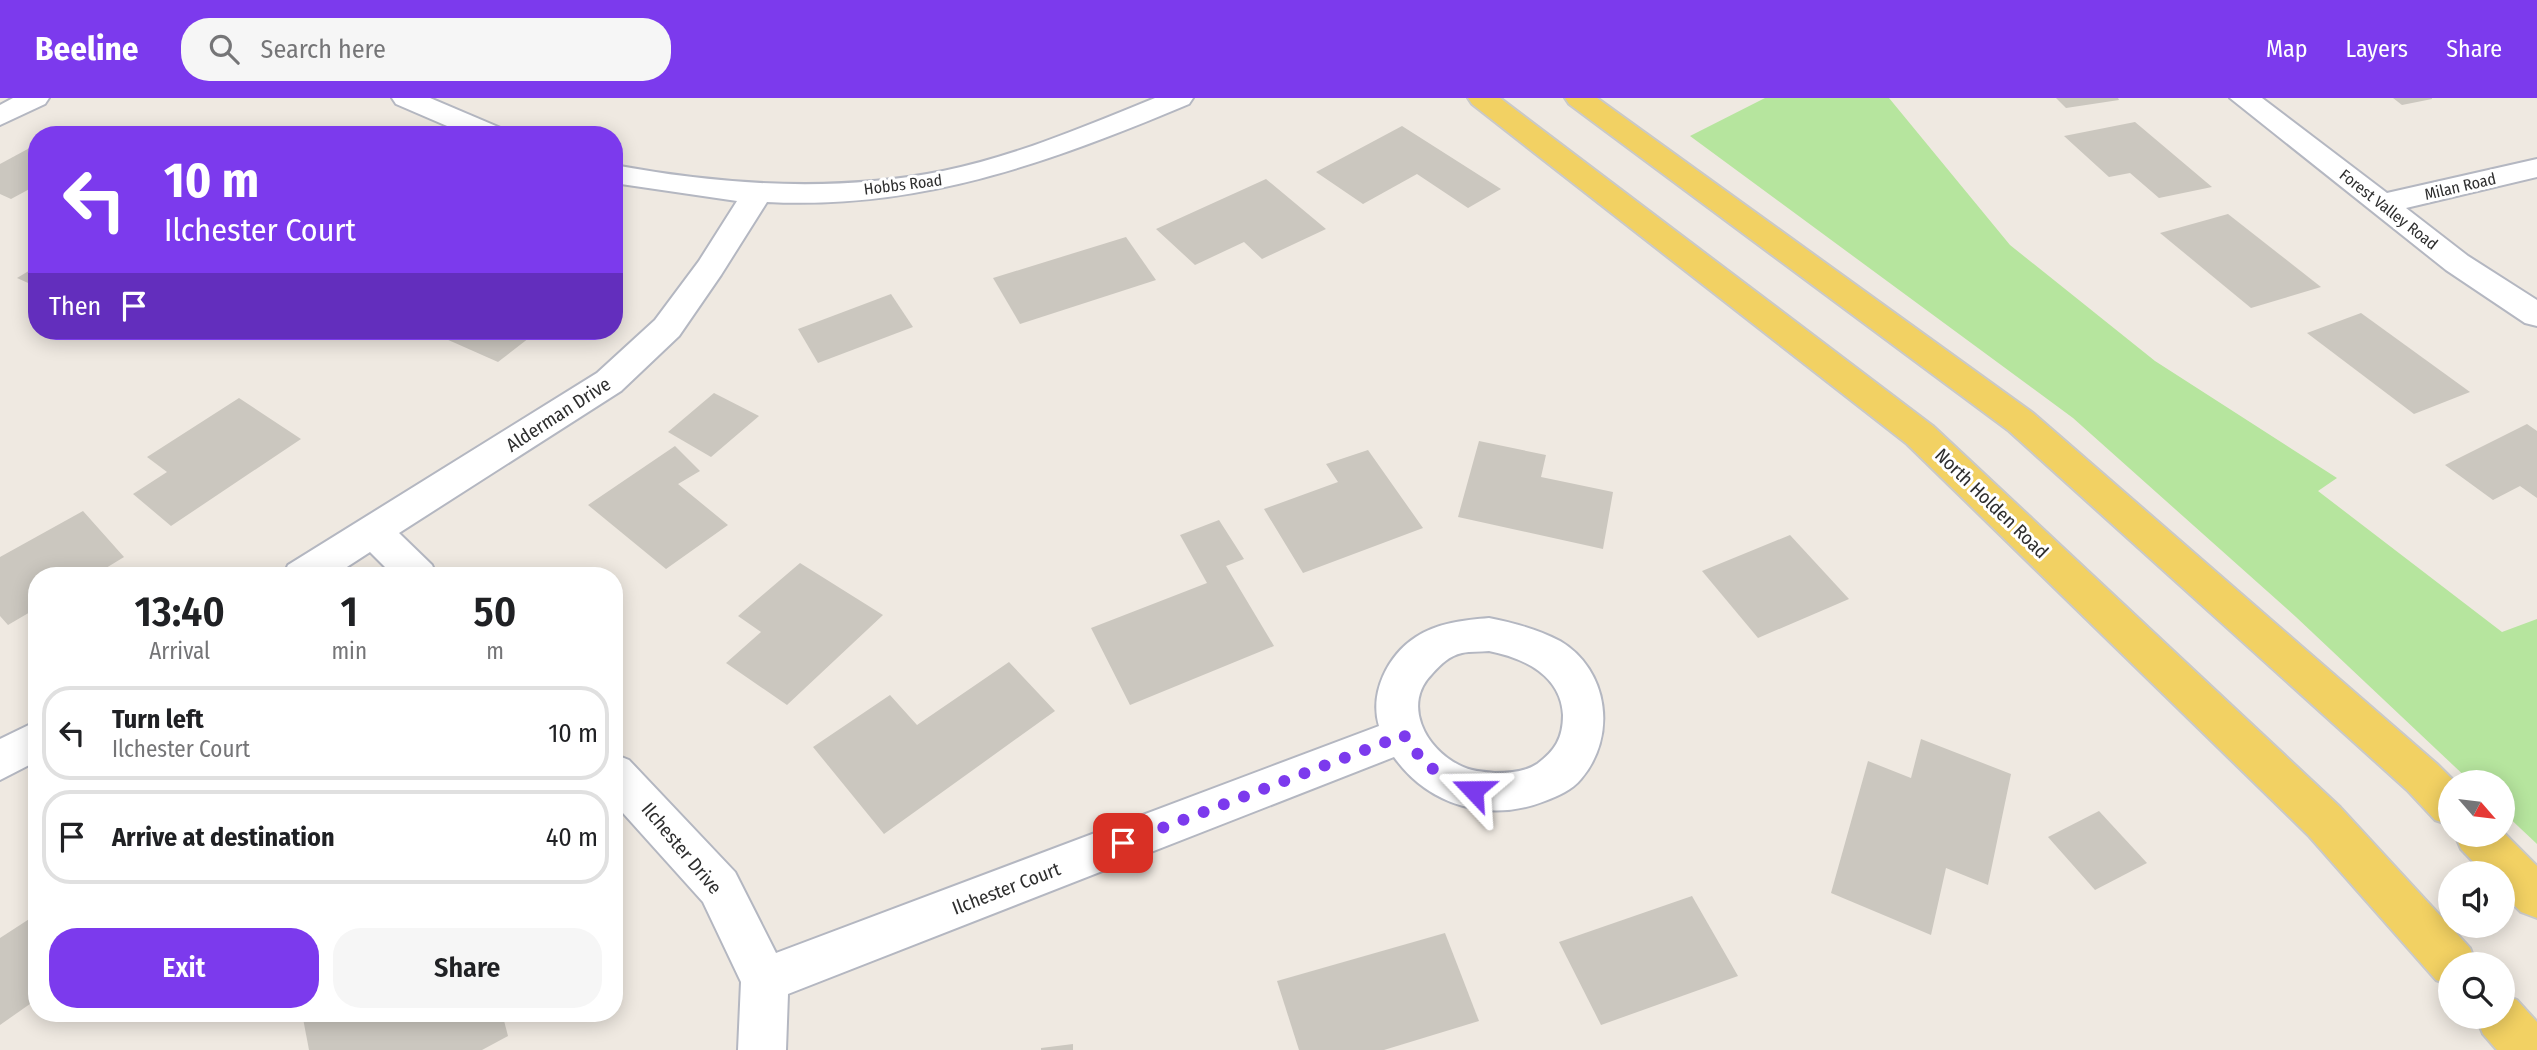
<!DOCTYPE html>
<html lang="en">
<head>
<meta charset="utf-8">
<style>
	body { margin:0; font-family:"Fira Sans Condensed",sans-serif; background:#f6f6f6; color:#202124; height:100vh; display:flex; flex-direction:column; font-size:26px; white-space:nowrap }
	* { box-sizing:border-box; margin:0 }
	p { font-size:23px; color:#757577 }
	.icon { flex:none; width:38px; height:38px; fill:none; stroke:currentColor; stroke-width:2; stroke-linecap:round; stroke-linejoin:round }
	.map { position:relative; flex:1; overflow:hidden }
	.details { position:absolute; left:28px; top:469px; width:595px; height:455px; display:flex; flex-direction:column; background:#fff; border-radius:28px; box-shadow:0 4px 18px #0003 }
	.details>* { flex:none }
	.hud { position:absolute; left:28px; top:28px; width:595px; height:214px; border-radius:28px; box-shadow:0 4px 18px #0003; background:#7c3aed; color:#fff; overflow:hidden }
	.needle { width:46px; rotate:118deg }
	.buttons { position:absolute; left:2438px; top:672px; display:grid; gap:14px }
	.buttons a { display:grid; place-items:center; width:77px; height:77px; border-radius:50%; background:#fff; box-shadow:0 4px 18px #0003; font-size:35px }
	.pin { position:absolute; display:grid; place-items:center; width:60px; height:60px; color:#fff; margin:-30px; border-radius:14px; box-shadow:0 4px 10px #0006 }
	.me { position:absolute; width:77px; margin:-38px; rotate:293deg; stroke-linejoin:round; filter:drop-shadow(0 0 5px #0008) }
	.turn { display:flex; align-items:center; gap:24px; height:147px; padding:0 21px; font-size:32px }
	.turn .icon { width:91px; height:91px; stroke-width:2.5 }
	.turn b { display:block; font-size:49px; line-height:60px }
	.then { display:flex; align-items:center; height:66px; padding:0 21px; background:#0003; gap:14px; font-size:26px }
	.eta { display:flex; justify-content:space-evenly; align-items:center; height:119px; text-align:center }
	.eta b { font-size:42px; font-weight:600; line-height:49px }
	.action { display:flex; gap:14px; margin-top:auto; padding:14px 21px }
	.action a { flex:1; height:80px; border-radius:28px; background:#7c3aed; color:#fff; font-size:28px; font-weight:600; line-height:80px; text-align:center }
	.action a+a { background:#f6f6f6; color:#202124 }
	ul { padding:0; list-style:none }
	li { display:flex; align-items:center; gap:21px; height:94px; margin:0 14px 10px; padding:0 7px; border:4px solid #e0e0e0; border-radius:28px }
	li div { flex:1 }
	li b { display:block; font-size:26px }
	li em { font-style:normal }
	header { display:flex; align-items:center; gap:42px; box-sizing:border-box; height:98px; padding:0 35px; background:#7c3aed; color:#fff }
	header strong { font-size:33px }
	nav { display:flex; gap:38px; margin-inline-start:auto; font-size:24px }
	.search { width:490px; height:63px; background:#f6f6f6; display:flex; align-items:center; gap:18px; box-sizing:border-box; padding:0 24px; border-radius:28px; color:#757577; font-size:26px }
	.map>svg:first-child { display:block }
</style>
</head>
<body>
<header>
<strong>Beeline</strong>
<div class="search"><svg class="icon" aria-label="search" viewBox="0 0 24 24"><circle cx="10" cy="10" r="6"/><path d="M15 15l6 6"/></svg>Search here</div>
<nav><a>Map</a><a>Layers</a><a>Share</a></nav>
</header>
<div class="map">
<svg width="2537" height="952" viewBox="0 0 2537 952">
	<rect width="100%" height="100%" fill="#efe9e1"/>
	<path fill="#b6e59e" d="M 1765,0 L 1889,0 L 2010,147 L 2155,263 L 2337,380 L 2318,393 L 2502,534 L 2537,521 L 2537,746 L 2503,714 L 2502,684 L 2471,684 L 2296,519 L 2073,320 L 1690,38 Z"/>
	<g fill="#cbc7bf">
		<path d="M 2056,0 L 2118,0 L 2119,2 L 2066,10 Z"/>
		<path d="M 2393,0 L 2432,0 L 2432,1 L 2402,7 Z"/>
		<path d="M 2135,24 L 2212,89 L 2159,100 L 2130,75 L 2109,79 L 2064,38 Z"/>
		<path d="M 1402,28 L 1501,91 L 1468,110 L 1417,76 L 1363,106 L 1316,74 Z"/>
		<path d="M 37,46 L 37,87 L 11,101 L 0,96 L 0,66 Z"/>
		<path d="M 1266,81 L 1326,131 L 1262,161 L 1244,144 L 1195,167 L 1156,131 Z"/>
		<path d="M 2228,116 L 2321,189 L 2251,210 L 2160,135 Z"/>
		<path d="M 1126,139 L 1156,182 L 1020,226 L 993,180 Z"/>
		<path d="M 37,168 L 37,189 L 17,180 Z"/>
		<path d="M 891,196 L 913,229 L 818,265 L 798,231 Z"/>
		<path d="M 2361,215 L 2470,294 L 2414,316 L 2307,235 Z"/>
		<path d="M 428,233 L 538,233 L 498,264 Z"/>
		<path d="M 714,295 L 759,318 L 711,359 L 668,334 Z"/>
		<path d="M 239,300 L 301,341 L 171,428 L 133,396 L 167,374 L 147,359 Z"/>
		<path d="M 2527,326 L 2537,333 L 2537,400 L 2520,388 L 2493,402 L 2445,367 Z"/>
		<path d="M 1479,343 L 1546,357 L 1541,379 L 1613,394 L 1603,451 L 1458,419 Z"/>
		<path d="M 675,348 L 700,373 L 678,386 L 728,427 L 666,471 L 588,407 Z"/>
		<path d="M 1368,352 L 1423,430 L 1303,475 L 1264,411 L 1338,384 L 1326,366 Z"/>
		<path d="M 83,413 L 124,459 L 93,478 L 37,478 L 37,510 L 8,527 L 0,518 L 0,459 Z"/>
		<path d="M 1219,422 L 1244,461 L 1226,468 L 1274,548 L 1130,607 L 1091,530 L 1207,485 L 1180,437 Z"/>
		<path d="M 1790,437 L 1849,501 L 1758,540 L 1702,473 Z"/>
		<path d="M 800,465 L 883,517 L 787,607 L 726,565 L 761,534 L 738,518 Z"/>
		<path d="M 1009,564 L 1055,613 L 884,736 L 813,649 L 890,597 L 917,627 Z"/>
		<path d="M 1921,641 L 2011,676 L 1988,787 L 1946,770 L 1931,837 L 1831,795 L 1868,663 L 1911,680 Z"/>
		<path d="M 2099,713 L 2147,765 L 2095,792 L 2048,739 Z"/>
		<path d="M 1692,798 L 1738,878 L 1601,927 L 1559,844 Z"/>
		<path d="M 37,816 L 37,901 L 0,927 L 0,840 Z"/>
		<path d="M 1445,835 L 1479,923 L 1384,952 L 1299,952 L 1277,883 Z"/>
		<path d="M 302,915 L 502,915 L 508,938 L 482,952 L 309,952 Z"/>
		<path d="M 1073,946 L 1073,952 L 1041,952 L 1041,950 Z"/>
	</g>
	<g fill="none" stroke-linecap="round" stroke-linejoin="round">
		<defs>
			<g id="minor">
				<path d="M 13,0 L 49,0 L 45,6 L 0,27 L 0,7 Z"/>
				<path d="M 392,0 L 430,0 L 503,31 L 507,37 L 468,37 L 396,6 Z"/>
				<path d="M 1155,0 L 1193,0 L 1189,6 C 1051,64 919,112 767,104 L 721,177 L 679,238 L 621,293 L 399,435 L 432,467 L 437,478 L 394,478 L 370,454 L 333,478 L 283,478 L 288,467 L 597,275 L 655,222 L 699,163 L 737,103 L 614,85 L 614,67 C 722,87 834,95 943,73 C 1016,58 1086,28 1155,0 Z"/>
				<path d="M 2230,0 L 2262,0 L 2387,95 L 2537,61 L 2537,79 L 2406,110 L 2468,158 L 2537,202 L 2537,228 L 2525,225 L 2446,172 Z"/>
				<path d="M 1489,520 C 1514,525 1537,531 1560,543 C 1609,572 1617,639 1581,681 C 1572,692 1558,698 1545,703 C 1489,725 1429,708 1394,659 L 788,896 L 786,952 L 738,952 L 741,884 L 703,804 L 614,705 L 614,656 L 629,662 L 735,774 L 776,855 L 1379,628 C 1369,595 1388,557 1416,539 C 1437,525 1465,522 1489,520 ZM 1489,553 C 1524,560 1561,577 1563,617 C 1563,640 1555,653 1537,666 C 1525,674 1509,675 1495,675 C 1483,674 1470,673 1459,667 C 1425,650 1402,606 1432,576 C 1441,566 1449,558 1462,555 C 1471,553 1480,554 1489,553 Z"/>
				<path d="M 37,623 L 37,663 L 0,682 L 0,641 Z"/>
			</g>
			<g id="major">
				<path d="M 1468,0 L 1500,0 L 1933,328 L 2340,709 L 2470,850 L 2476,866 L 2450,866 L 2450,887 L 2436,882 L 2308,737 L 1907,346 L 1472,6 Z"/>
				<path d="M 1565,0 L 1597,0 L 2033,315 L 2437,666 L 2455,684 L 2450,684 L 2450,727 L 2435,722 L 2407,692 L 2009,333 L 1569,6 Z"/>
				<path d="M 2502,733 L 2537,768 L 2537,820 L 2521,814 L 2502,795 L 2502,775 L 2484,775 L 2461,751 L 2455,737 L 2502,737 Z"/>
				<path d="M 2502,896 L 2517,902 L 2537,924 L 2537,952 L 2497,952 L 2483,936 L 2476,919 L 2502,919 Z"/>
			</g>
		</defs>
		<use href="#minor" stroke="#b4b7c1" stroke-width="4"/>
		<use href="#major" stroke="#c9c9c9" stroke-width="4"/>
		<use href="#minor" fill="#fff" fill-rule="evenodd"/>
		<use href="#major" fill="#f2d163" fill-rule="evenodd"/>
	</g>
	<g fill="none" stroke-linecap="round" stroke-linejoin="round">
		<path stroke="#7c3aed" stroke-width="12" stroke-dasharray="0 21.6" d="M 1123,745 L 1404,637 C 1424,668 1438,678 1473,692"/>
	</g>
	<g text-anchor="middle" stroke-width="6" stroke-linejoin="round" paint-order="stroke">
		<g font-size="16" fill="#2e2e2e" stroke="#fff">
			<text transform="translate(903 86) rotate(-7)" y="6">Hobbs Road</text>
			<text transform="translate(2460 88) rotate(-13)" y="6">Milan Road</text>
			<text transform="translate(2389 111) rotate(38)" y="6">Forest Valley Road</text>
		</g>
		<g font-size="19" fill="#2e2e2e" stroke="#fff">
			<text transform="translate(558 316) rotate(-33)" y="7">Alderman Drive</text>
			<text transform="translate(1992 405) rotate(44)" y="7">North Holden Road</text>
			<text transform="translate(682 750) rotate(50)" y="7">Ilchester Drive</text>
			<text transform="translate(1006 790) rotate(-21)" y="7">Ilchester Court</text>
		</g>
	</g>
</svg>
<div class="buttons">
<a><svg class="needle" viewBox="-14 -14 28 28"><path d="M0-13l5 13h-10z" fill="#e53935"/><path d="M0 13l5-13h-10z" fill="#757577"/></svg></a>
<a><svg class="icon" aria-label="sound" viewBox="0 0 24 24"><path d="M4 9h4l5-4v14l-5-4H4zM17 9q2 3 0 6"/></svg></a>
<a><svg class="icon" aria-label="search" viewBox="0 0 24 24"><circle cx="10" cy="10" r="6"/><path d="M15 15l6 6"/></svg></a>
</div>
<div class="pin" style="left:1123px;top:745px;background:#d93025"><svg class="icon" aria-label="arrive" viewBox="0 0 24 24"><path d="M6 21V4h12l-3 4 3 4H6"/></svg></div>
<svg class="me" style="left:1473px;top:692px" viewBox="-20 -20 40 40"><path d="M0-17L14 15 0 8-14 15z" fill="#7c3aed" stroke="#fff" stroke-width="4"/></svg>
<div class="hud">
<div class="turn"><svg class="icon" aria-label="left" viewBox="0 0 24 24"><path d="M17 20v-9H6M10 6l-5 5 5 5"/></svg><div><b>10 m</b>Ilchester Court</div></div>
<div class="then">Then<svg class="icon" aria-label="arrive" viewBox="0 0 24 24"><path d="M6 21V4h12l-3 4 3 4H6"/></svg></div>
</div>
<section class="details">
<div class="eta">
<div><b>13:40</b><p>Arrival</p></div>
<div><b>1</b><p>min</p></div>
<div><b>50</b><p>m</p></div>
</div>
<ul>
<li><svg class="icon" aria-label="left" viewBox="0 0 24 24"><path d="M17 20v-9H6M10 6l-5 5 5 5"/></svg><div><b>Turn left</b><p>Ilchester Court</p></div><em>10 m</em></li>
<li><svg class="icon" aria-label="arrive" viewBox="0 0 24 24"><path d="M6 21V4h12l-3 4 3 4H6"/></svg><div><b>Arrive at destination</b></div><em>40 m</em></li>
</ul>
<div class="action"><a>Exit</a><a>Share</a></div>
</section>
</div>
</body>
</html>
